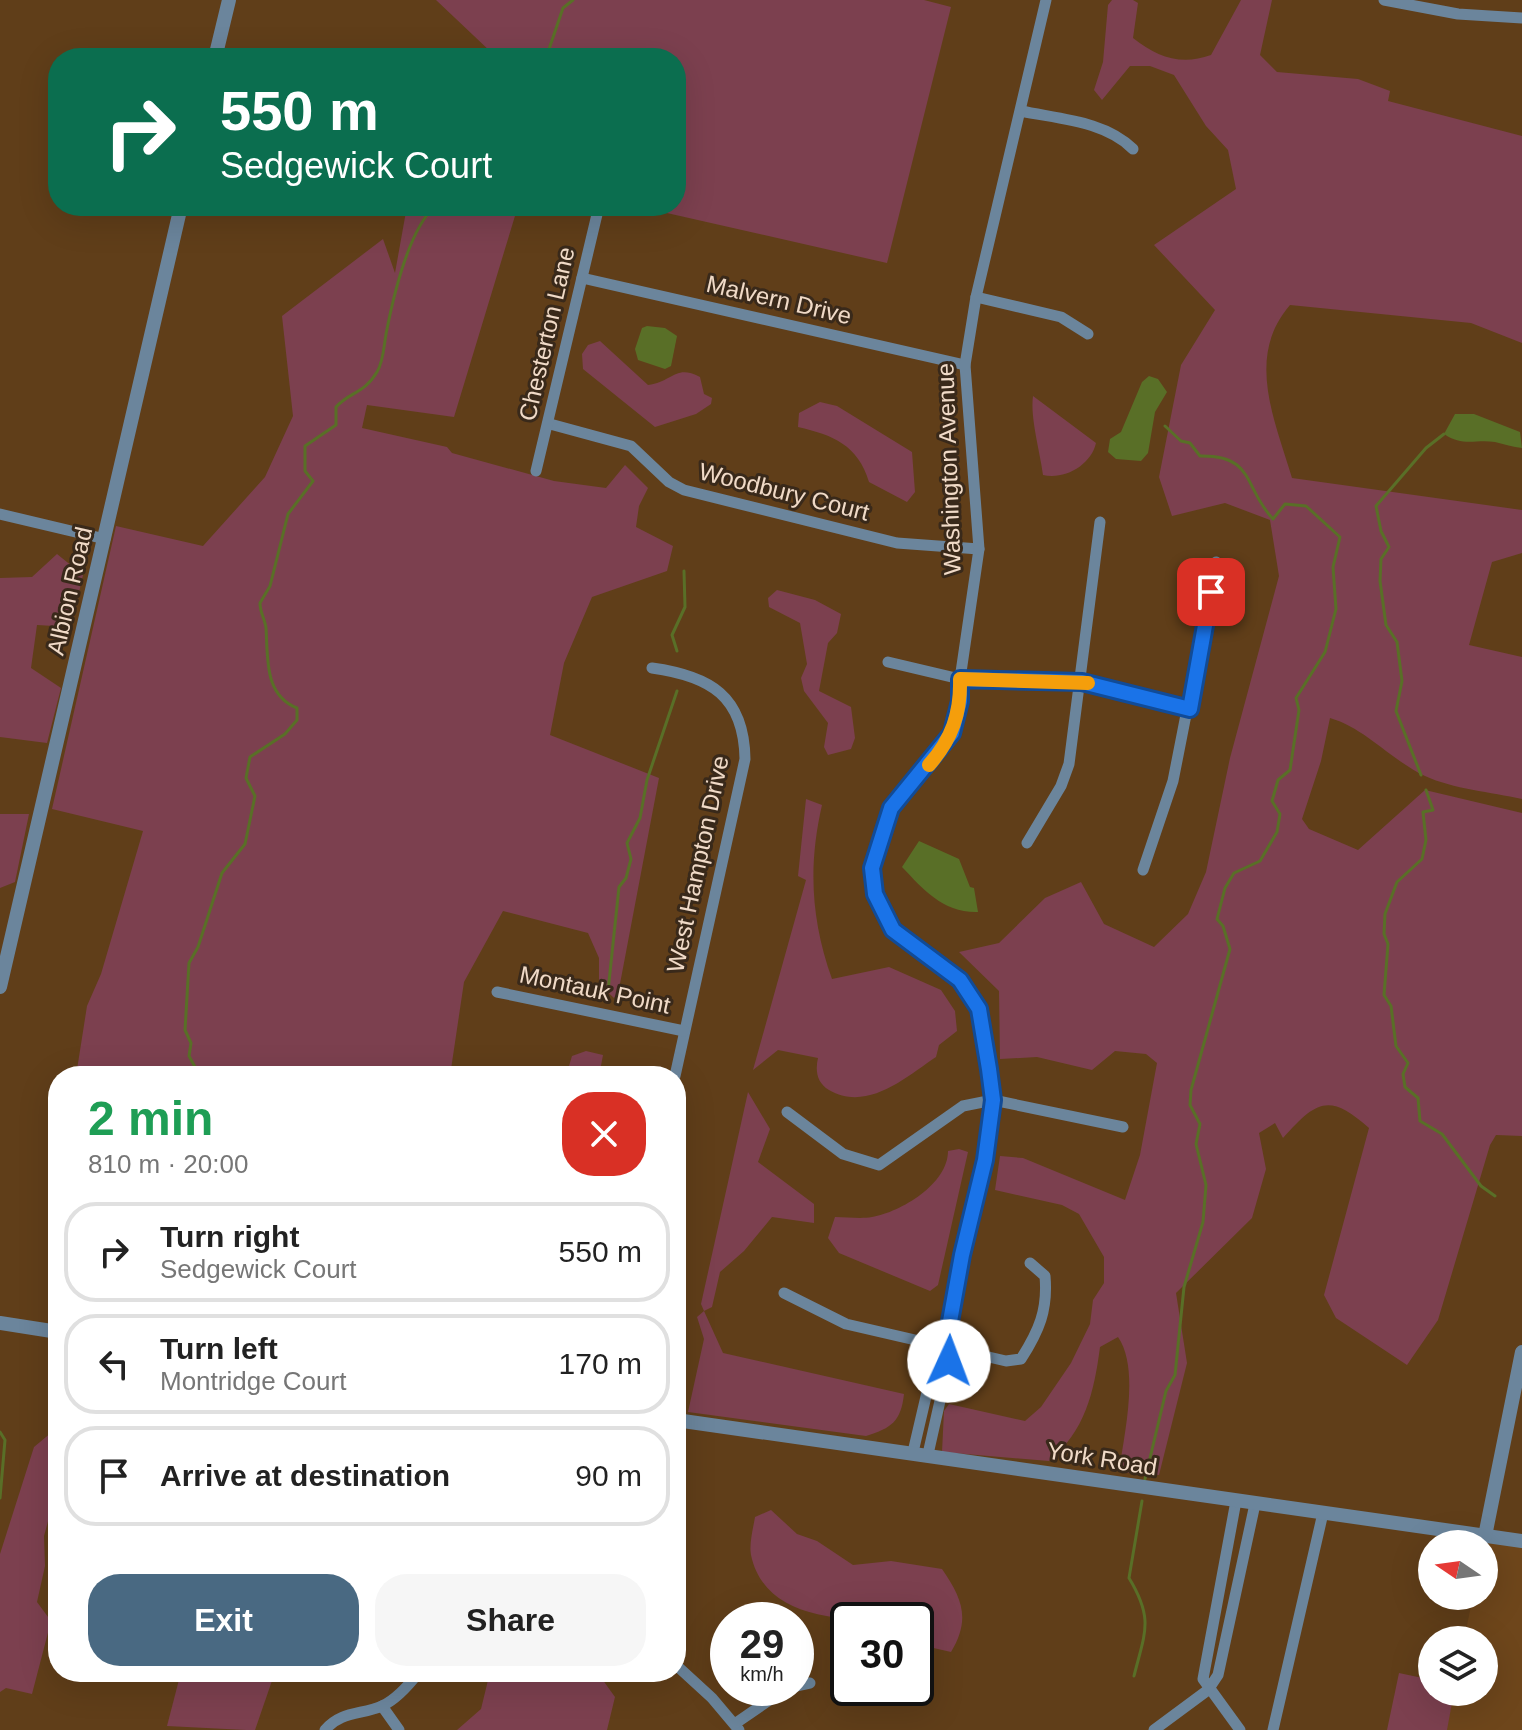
<!DOCTYPE html>
<html lang="en">
<head>
<meta charset="utf-8">
<style>
	body { margin:0; font-family:Helvetica,sans-serif; background:#f6f6f6; color:#222; height:100vh; display:flex; flex-direction:column; font-size:30px; white-space:nowrap }
	* { box-sizing:border-box; margin:0 }
	p { font-size:26px; color:#767676 }
	.icon { flex:none; width:44px; height:44px; fill:none; stroke:currentColor; stroke-width:2; stroke-linecap:round; stroke-linejoin:round }
	.map { position:relative; flex:1; overflow:hidden }
	.sheet { position:absolute; left:48px; top:1066px; width:638px; height:616px; display:flex; flex-direction:column; background:#fff; border-radius:32px; box-shadow:0 8px 32px #0002 }
	.sheet>* { flex:none }
	.guide { position:absolute; left:48px; top:48px; width:638px; height:168px; border-radius:32px; box-shadow:0 8px 32px #0002; background:#0b6e4f; color:#fff; overflow:hidden }
	.needle { width:52px; rotate:283deg }
	.tools { position:absolute; left:1418px; top:1530px; display:grid; gap:16px }
	.tools a { display:grid; place-items:center; width:80px; height:80px; border-radius:50%; background:#fff; box-shadow:0 8px 32px #0002; font-size:40px }
	.speed { position:absolute; left:710px; top:1602px; display:flex; gap:16px; font-size:40px; font-weight:700; text-align:center }
	.speed>* { display:grid; place-content:center; width:104px; height:104px; border-radius:50%; background:#fff; box-shadow:0 8px 32px #0002; line-height:1 }
	.speed small { font-size:20px; font-weight:400 }
	.speed .limit { border:4px solid #111; border-radius:12px; background:#fff; color:#111 }
	.pin { position:absolute; display:grid; place-items:center; width:68px; height:68px; color:#fff; margin:-34px; border-radius:16px; box-shadow:0 4px 12px #0006 }
	.me { position:absolute; width:88px; margin:-44px; rotate:2deg; stroke-linejoin:round; filter:drop-shadow(0 0 6px #0008) }
	.turn { display:flex; align-items:center; gap:28px; height:168px; padding:0 40px; font-size:36px }
	.turn .icon { width:104px; height:104px; stroke-width:2.5 }
	.turn b { display:block; font-size:56px; line-height:68px }
	.round { display:grid; place-items:center; flex:none; width:84px; height:84px; border-radius:32px; background:#f6f6f6 }
	.headline { display:flex; align-items:center; justify-content:space-between; height:136px; padding:0 40px }
	h1 { font-size:48px; font-weight:700; line-height:60px; color:#1e9e55 }
	.primary-button { display:flex; gap:16px; margin-top:auto; padding:16px 40px }
	.primary-button a { flex:1; height:92px; border-radius:32px; background:#496982; color:#fff; font-size:32px; font-weight:700; line-height:92px; text-align:center }
	.primary-button a+a { background:#f6f6f6; color:#222 }
	ul { padding:0; list-style:none }
	li { display:flex; align-items:center; gap:24px; height:100px; margin:0 16px 12px; padding:0 24px; border:4px solid #e0e0e0; border-radius:32px }
	li div { flex:1 }
	li b { display:block; font-size:30px }
	li em { font-style:normal }
	.map>svg:first-child { display:block }
</style>
</head>
<body>
<div class="map">
<svg width="1522" height="1730" viewBox="0 0 1522 1730">
	<rect width="100%" height="100%" fill="#603e19"/>
	<path fill="#6e461b" d="M 1484,1539 L 1522,1546 L 1522,1730 L 1446,1730 L 1454,1692 L 1484,1692 L 1484,1640 L 1464,1640 L 1473,1596 L 1484,1596 Z"/>
	<g fill="#7c404f">
		<path d="M 436,0 L 924,0 L 951,7 L 887,263 L 636,206 L 676,206 L 676,58 L 506,58 L 492,53 Z"/>
		<path d="M 1112,0 L 1133,0 L 1138,3 L 1133,38 C 1157,57 1181,66 1211,55 L 1241,0 L 1272,0 L 1260,55 L 1277,72 L 1358,79 L 1390,91 L 1388,101 L 1522,136 L 1522,343 L 1471,323 L 1290,305 C 1245,357 1275,420 1292,478 L 1522,510 L 1522,553 L 1492,562 L 1469,645 L 1522,657 L 1522,799 C 1491,792 1453,789 1425,776 C 1391,760 1365,728 1330,718 L 1321,761 L 1302,819 L 1309,829 L 1358,850 L 1425,790 L 1522,813 L 1522,1136 L 1496,1135 L 1490,1145 L 1438,1320 L 1407,1365 L 1336,1318 L 1324,1295 L 1369,1128 C 1329,1092 1316,1101 1283,1138 L 1275,1123 L 1259,1133 L 1266,1169 L 1252,1218 L 1176,1293 L 1187,1363 L 1159,1475 L 1119,1472 C 1124,1434 1140,1369 1118,1337 L 1100,1347 C 1094,1393 1085,1431 1049,1461 L 942,1452 L 944,1411 L 949,1404 L 1025,1421 L 1041,1407 L 1071,1363 L 1090,1324 L 1093,1300 L 1104,1283 L 1104,1257 L 1079,1214 L 1062,1205 L 995,1190 L 1000,1156 L 1023,1158 L 1125,1200 L 1140,1155 L 1157,1063 L 1146,1054 L 1115,1051 L 1092,1070 L 1037,1057 L 1000,1059 L 999,991 L 959,952 L 999,943 L 1045,898 L 1081,882 L 1104,924 L 1154,947 L 1188,914 L 1206,872 L 1230,758 L 1279,576 L 1270,520 L 1225,503 L 1172,516 L 1159,477 L 1181,365 L 1215,310 L 1154,245 L 1236,189 L 1228,150 L 1206,126 L 1174,75 L 1150,66 L 1130,66 L 1102,100 L 1094,90 L 1103,62 L 1108,5 Z"/>
		<path d="M 407,206 L 518,206 L 454,417 L 367,405 L 362,428 L 447,447 L 452,453 L 554,481 L 606,488 L 625,465 L 648,488 L 639,506 L 636,527 L 673,546 L 667,571 L 592,597 L 564,663 L 550,735 L 659,778 L 619,989 L 614,998 L 599,984 L 599,958 L 588,933 L 503,911 L 464,982 L 450,1076 L 76,1076 L 87,1006 L 101,974 L 143,831 L 52,809 L 116,526 L 203,546 L 265,477 L 293,416 L 282,316 L 383,239 L 395,273 Z"/>
		<path d="M 600,341 L 648,385 C 673,382 675,364 700,377 L 704,394 L 712,398 L 711,404 L 696,414 L 655,427 L 583,369 L 582,354 L 588,345 Z"/>
		<path d="M 1033,396 L 1096,443 C 1091,465 1065,480 1043,475 C 1040,451 1030,418 1033,396 Z"/>
		<path d="M 820,402 L 837,406 L 912,452 L 915,492 L 907,502 L 869,482 C 858,445 833,435 798,427 L 799,413 Z"/>
		<path d="M 57,554 L 83,575 L 71,627 L 37,625 L 31,668 L 61,688 L 47,743 L 0,737 L 0,578 L 32,577 Z"/>
		<path d="M 777,590 L 815,600 L 841,614 L 837,633 L 828,643 L 819,691 L 851,707 L 855,738 L 851,749 L 828,755 L 824,747 L 828,723 L 804,691 L 801,678 L 807,664 L 800,623 L 769,607 L 768,598 Z"/>
		<path d="M 806,799 L 822,805 C 808,866 811,920 832,979 L 889,967 L 941,990 L 955,1011 L 957,1031 L 939,1045 L 936,1057 C 905,1078 867,1112 829,1090 C 817,1083 815,1071 818,1058 L 778,1050 L 753,1070 L 806,880 L 798,876 Z"/>
		<path d="M 0,814 L 29,814 L 15,882 L 0,888 Z"/>
		<path d="M 586,1051 L 603,1055 L 599,1076 L 566,1076 L 572,1056 Z"/>
		<path d="M 748,1092 L 770,1129 L 758,1162 L 814,1204 L 814,1223 L 772,1217 L 744,1251 L 720,1272 L 712,1307 L 704,1311 L 723,1353 L 904,1394 C 901,1421 892,1428 866,1436 L 688,1412 L 704,1339 L 697,1317 L 704,1311 L 701,1304 Z"/>
		<path d="M 959,1149 L 968,1152 L 938,1285 L 930,1291 L 839,1253 L 828,1238 L 835,1217 C 847,1217 861,1219 872,1217 C 901,1212 948,1184 948,1151 Z"/>
		<path d="M 58,1427 L 58,1485 L 44,1536 L 45,1566 L 37,1602 L 51,1621 L 32,1694 L 6,1688 L 0,1692 L 0,1554 L 34,1447 Z"/>
		<path d="M 771,1510 L 797,1534 L 817,1541 L 853,1565 L 891,1561 L 942,1569 C 962,1598 971,1619 951,1652 L 916,1644 L 916,1620 C 859,1620 766,1626 751,1555 C 749,1544 753,1529 755,1517 Z"/>
		<path d="M 181,1672 L 275,1672 L 255,1730 L 246,1730 L 167,1726 Z"/>
		<path d="M 490,1672 L 597,1672 L 615,1697 L 607,1730 L 457,1730 L 481,1709 Z"/>
		<path d="M 1399,1673 L 1432,1680 L 1432,1692 L 1454,1692 L 1447,1730 L 1387,1730 Z"/>
	</g>
	<g fill="#596f27">
		<path d="M 647,326 L 665,328 L 677,336 L 671,366 L 665,369 L 638,360 L 635,349 L 642,328 Z"/>
		<path d="M 1149,376 L 1158,379 L 1167,392 L 1155,412 L 1148,453 L 1141,461 L 1116,459 L 1108,452 L 1110,439 L 1121,432 L 1142,382 Z"/>
		<path d="M 1455,414 L 1474,414 L 1520,432 L 1522,448 C 1513,447 1504,444 1495,442 C 1475,439 1463,447 1444,434 Z"/>
		<path d="M 919,841 L 959,859 L 970,887 L 974,888 L 978,912 C 943,913 923,889 902,867 Z"/>
	</g>
	<g fill="none" stroke-linecap="round" stroke-linejoin="round">
		<g stroke="#596f27" stroke-width="3">
			<path d="M 546,58 L 563,8 L 573,0"/>
			<path d="M 677,651 L 672,635 L 685,607 L 684,571"/>
			<path d="M 1421,775 L 1396,711 L 1402,681 L 1397,642 L 1386,625 L 1380,581 L 1381,559 L 1389,547 L 1381,531 L 1376,506 L 1426,448 L 1444,434"/>
			<path d="M 1426,790 L 1433,810 L 1423,812 L 1426,840 L 1422,859 L 1397,882 L 1385,914 L 1384,934 L 1388,944 L 1384,995 L 1391,1006 L 1396,1046 L 1408,1063 L 1403,1074 L 1405,1087 L 1418,1098 L 1420,1121 L 1442,1134 L 1481,1186 L 1495,1196"/>
			<path d="M 608,991 L 619,887 L 626,878 L 631,859 L 627,843 L 640,818 L 647,780 L 677,691"/>
			<path d="M 200,1076 L 189,1056 L 191,1043 L 185,1030 L 189,963 L 198,947 L 222,873 L 245,844 L 255,796 L 246,778 L 250,757 L 285,734 L 297,720 L 297,708 C 264,695 268,658 266,628 C 265,619 260,613 260,603 L 270,586 L 288,514 L 313,481 L 305,471 L 305,446 L 336,425 L 336,407 C 349,392 364,394 377,372 C 384,361 384,342 387,329 C 394,294 409,230 435,206"/>
			<path d="M 0,1432 L 5,1440 L 0,1498"/>
			<path d="M 1145,1479 L 1166,1391 L 1175,1375 L 1184,1287 L 1203,1222 L 1206,1185 L 1196,1144 L 1200,1124 L 1190,1105 L 1191,1090 L 1230,949 L 1223,926 L 1217,919 L 1225,888 L 1234,873 L 1260,861 L 1277,832 L 1280,814 L 1272,801 L 1278,780 L 1290,770 L 1299,710 L 1296,698 L 1325,652 L 1336,609 L 1333,567 L 1340,537 L 1306,506 L 1285,504 L 1273,519 C 1243,487 1255,455 1200,456 L 1190,443 L 1181,441 L 1165,426"/>
			<path d="M 1134,1676 C 1145,1632 1154,1619 1129,1578 L 1142,1501"/>
		</g>
		<g stroke="#6b859c" stroke-width="11">
			<path d="M 1384,0 L 1458,14 L 1522,18"/>
			<path d="M 1021,111 C 1059,119 1105,121 1133,149"/>
			<path d="M 582,278 L 965,365"/>
			<path d="M 976,297 L 1061,317 L 1088,334"/>
			<path d="M 550,424 L 631,446 L 669,482 L 684,490 L 897,543 L 979,549"/>
			<path d="M 536,471 L 599,206"/>
			<path d="M 0,514 L 105,539"/>
			<path d="M 888,662 L 960,679 L 1082,682 L 1190,709"/>
			<path d="M 652,668 C 710,676 744,696 745,759 L 675,1076"/>
			<path d="M 1027,843 L 1061,786 L 1069,764 L 1100,522"/>
			<path d="M 1143,870 L 1173,781 L 1216,562"/>
			<path d="M 497,992 L 684,1031"/>
			<path d="M 787,1112 L 843,1154 L 879,1165 L 963,1106 L 993,1100 L 1123,1127"/>
			<path d="M 784,1293 L 846,1324 L 1006,1361 L 1021,1359 C 1039,1331 1048,1310 1045,1276 L 1030,1263"/>
			<path d="M 913,1452 L 935,1358 L 945,1349"/>
			<path d="M 928,1454 L 949,1361 L 945,1349 L 962,1255 L 985,1160 L 993,1100 L 979,1009 L 960,980 L 893,930 L 875,894 L 872,868 L 891,808 L 952,733 L 960,701 L 960,679 L 979,549 L 965,365 L 976,297 L 1046,0"/>
			<path d="M 1236,1501 L 1203,1679 L 1240,1730"/>
			<path d="M 676,1665 L 712,1698 L 739,1730"/>
			<path d="M 796,1686 L 810,1683"/>
			<path d="M 382,1706 L 399,1730"/>
			<path d="M 736,1723 L 787,1688"/>
			<path d="M 325,1730 C 341,1711 361,1715 382,1706 C 397,1699 409,1685 419,1672"/>
			<path d="M 1154,1730 L 1208,1690 L 1218,1675 L 1255,1504"/>
			<path d="M 1273,1730 L 1323,1513"/>
		</g>
		<g stroke="#6b859c" stroke-width="14">
			<path d="M 215,58 L 229,0"/>
			<path d="M 0,987 L 181,206"/>
			<path d="M 0,1323 L 58,1332"/>
			<path d="M 676,1420 L 1522,1541"/>
			<path d="M 1485,1536 L 1522,1352"/>
		</g>
	</g>
	<g fill="none" stroke-linecap="round" stroke-linejoin="round">
		<defs>
			<path id="route" d="M 949,1361 L 945,1349 L 962,1255 L 985,1160 L 993,1100 L 989,1069 L 979,1009 L 960,980 L 893,930 L 875,894 L 872,868 L 891,808 L 952,733 L 960,701 L 960,679 L 1082,682 L 1190,709 L 1211,592"/>
		</defs>
		<use href="#route" stroke="#114b97" stroke-width="20"/>
		<use href="#route" stroke="#1a73e8" stroke-width="14"/>
		<path stroke="#f59e0b" stroke-width="14" d="M 929,765 C 952,739 961,713 960,679 L 1088,683"/>
	</g>
	<g text-anchor="middle" stroke-width="6" stroke-linejoin="round" paint-order="stroke">
		<g font-size="24" fill="#f0dac7" stroke="#39291a">
			<text transform="translate(779 300) rotate(13)" y="8">Malvern Drive</text>
			<text transform="translate(547 334) rotate(-77)" y="8">Chesterton Lane</text>
			<text transform="translate(949 469) rotate(-92)" y="8">Washington Avenue</text>
			<text transform="translate(784 492) rotate(14)" y="8">Woodbury Court</text>
			<text transform="translate(70 591) rotate(-77)" y="8">Albion Road</text>
			<text transform="translate(698 864) rotate(-78)" y="8">West Hampton Drive</text>
			<text transform="translate(595 990) rotate(12)" y="8">Montauk Point</text>
			<text transform="translate(1102 1459) rotate(9)" y="8">York Road</text>
		</g>
	</g>
</svg>
<div class="tools">
<a><svg class="needle" viewBox="-14 -14 28 28"><path d="M0-13l5 13h-10z" fill="#e53935"/><path d="M0 13l5-13h-10z" fill="#767676"/></svg></a>
<a><svg class="icon" aria-label="layers" viewBox="0 0 24 24"><path d="M12 4l9 5-9 5-9-5zM3 14l9 5 9-5"/></svg></a>
</div>
<div class="speed"><div>29<small>km/h</small></div><div class="limit">30</div></div>
<div class="pin" style="left:1211px;top:592px;background:#d93025"><svg class="icon" aria-label="arrive" viewBox="0 0 24 24"><path d="M6 21V4h12l-3 4 3 4H6"/></svg></div>
<svg class="me" style="left:949px;top:1361px" viewBox="-20 -20 40 40"><circle r="19" fill="#fff"/><path d="M0-13L10 11 0 6-10 11z" fill="#1a73e8"/></svg>
<div class="guide">
<div class="turn"><svg class="icon" aria-label="right" viewBox="0 0 24 24"><path d="M7 20v-9h11M14 6l5 5-5 5"/></svg><div><b>550 m</b>Sedgewick Court</div></div>
</div>
<section class="sheet">
<div class="headline"><div><h1>2 min</h1><p>810 m · 20:00</p></div><a class="round" style="background:#d93025;color:#fff"><svg class="icon" aria-label="close" viewBox="0 0 24 24"><path d="M6 6l12 12M18 6L6 18"/></svg></a></div>
<ul>
<li><svg class="icon" aria-label="right" viewBox="0 0 24 24"><path d="M7 20v-9h11M14 6l5 5-5 5"/></svg><div><b>Turn right</b><p>Sedgewick Court</p></div><em>550 m</em></li>
<li><svg class="icon" aria-label="left" viewBox="0 0 24 24"><path d="M17 20v-9H6M10 6l-5 5 5 5"/></svg><div><b>Turn left</b><p>Montridge Court</p></div><em>170 m</em></li>
<li><svg class="icon" aria-label="arrive" viewBox="0 0 24 24"><path d="M6 21V4h12l-3 4 3 4H6"/></svg><div><b>Arrive at destination</b></div><em>90 m</em></li>
</ul>
<div class="primary-button"><a>Exit</a><a>Share</a></div>
</section>
</div>
</body>
</html>
